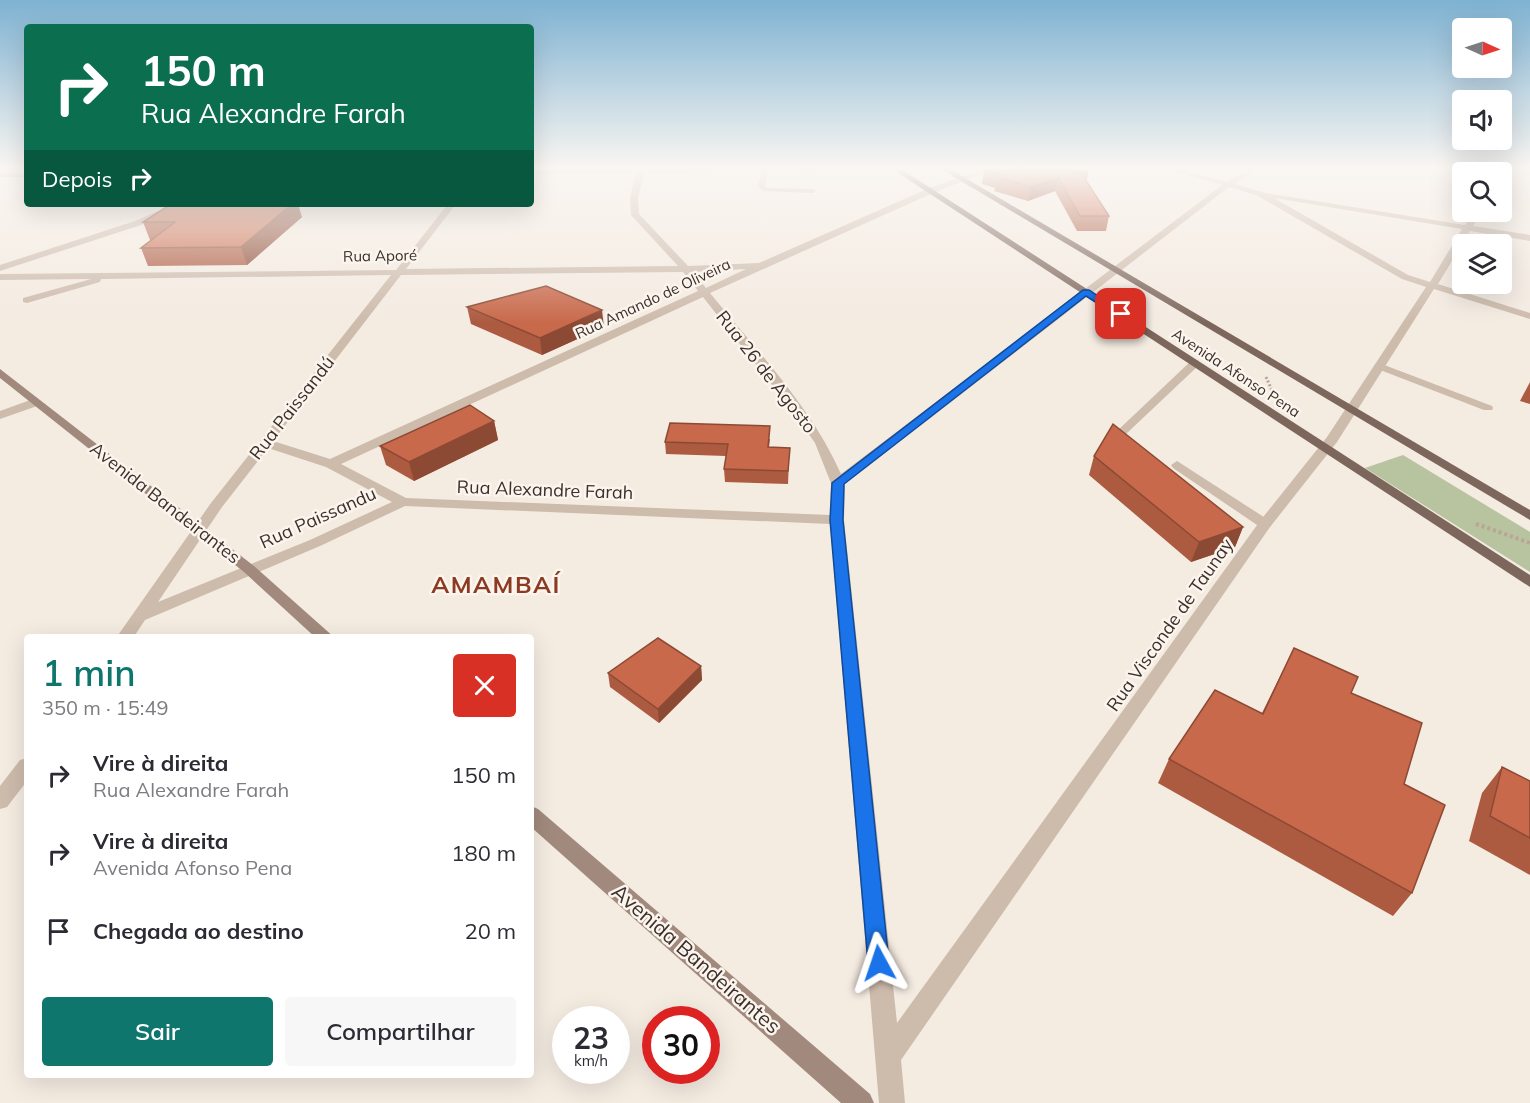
<!DOCTYPE html>
<html lang="pt">
<head>
<meta charset="utf-8">
<style>
	body { margin:0; font-family:Mulish,sans-serif; background:#f7f7f7; color:#2b2b33; height:100vh; display:flex; flex-direction:column; font-size:22px; white-space:nowrap }
	* { box-sizing:border-box; margin:0 }
	p { font-size:20px; color:#7c7c81 }
	.icon { flex:none; width:33px; height:33px; fill:none; stroke:currentColor; stroke-width:2; stroke-linecap:round; stroke-linejoin:round }
	.map { position:relative; flex:1; overflow:hidden }
	.side { position:absolute; left:24px; top:634px; width:510px; height:444px; display:flex; flex-direction:column; background:#fff; border-radius:6px; box-shadow:0 6px 24px #0002 }
	.side>* { flex:none }
	.banner { position:absolute; left:24px; top:24px; width:510px; height:183px; border-radius:6px; box-shadow:0 6px 24px #0002; background:#0b6e4f; color:#fff; overflow:hidden }
	.needle { width:39px; rotate:93deg }
	.tools { position:absolute; left:1452px; top:18px; display:grid; gap:12px }
	.tools a { display:grid; place-items:center; width:60px; height:60px; border-radius:6px; background:#fff; box-shadow:0 6px 24px #0002; font-size:30px }
	.speed { position:absolute; left:552px; top:1006px; display:flex; gap:12px; font-size:30px; font-weight:700; text-align:center }
	.speed>* { display:grid; place-content:center; width:78px; height:78px; border-radius:50%; background:#fff; box-shadow:0 6px 24px #0002; line-height:1 }
	.speed small { font-size:15px; font-weight:400 }
	.speed .limit { border:9px solid #d22; background:#fff; color:#111 }
	.pin { position:absolute; display:grid; place-items:center; width:51px; height:51px; color:#fff; margin:-26px; border-radius:12px; box-shadow:0 3px 9px #0006 }
	.me { position:absolute; width:66px; margin:-33px; rotate:355deg; stroke-linejoin:round; filter:drop-shadow(0 0 4px #0008) }
	.turn { display:flex; align-items:center; gap:21px; height:126px; padding:0 18px; font-size:27px }
	.turn .icon { width:78px; height:78px; stroke-width:2.5 }
	.turn b { display:block; font-size:42px; line-height:51px }
	.then { display:flex; align-items:center; height:57px; padding:0 18px; background:#0003; gap:12px; font-size:22px }
	.round { display:grid; place-items:center; flex:none; width:63px; height:63px; border-radius:6px; background:#f7f7f7 }
	.overview { display:flex; align-items:center; justify-content:space-between; height:102px; padding:0 18px }
	h1 { font-size:36px; font-weight:600; line-height:45px; color:#0f766e }
	.primary-button { display:flex; gap:12px; margin-top:auto; padding:12px 18px }
	.primary-button a { flex:1; height:69px; border-radius:6px; background:#0f766e; color:#fff; font-size:24px; font-weight:600; line-height:69px; text-align:center }
	.primary-button a+a { background:#f7f7f7; color:#2b2b33 }
	ul { padding:0; list-style:none }
	li { display:flex; align-items:center; gap:18px; height:78px; padding:0 18px }
	li div { flex:1 }
	li b { display:block; font-size:22px }
	li em { font-style:normal }
	.map>svg:first-child { display:block }
</style>
</head>
<body>
<div class="map">
<svg width="1530" height="1103" viewBox="0 0 1530 1103">
	<rect width="100%" height="100%" fill="#f4ebe1"/>
	<path fill="#b8c4a0" d="M 1403,455 L 1530,532 L 1530,572 L 1365,468 Z"/>
	<g fill="none" stroke-linecap="round" stroke-linejoin="round">
		<path stroke="#b9a596" stroke-width="3" stroke-dasharray="2 2" stroke-linecap="butt" d="M 1266,377 L 1274,395"/>
		<path stroke="#b9a596" stroke-width="4" stroke-dasharray="3 3" stroke-linecap="butt" d="M 1476,524 L 1530,543"/>
		<g fill="#cdbbac" fill-rule="evenodd">
			<path d="M 762,169 L 768,169 L 765,186 L 767,188 L 813,189 L 816,191 L 813,193 L 763,191 L 758,186 Z"/>
			<path d="M 1195,360 L 1199,361 L 1199,365 L 1126,434 L 1136,444 L 1134,446 L 1126,446 L 1114,434 L 1116,432 L 1191,361 Z"/>
			<path d="M 1379,363 L 1492,406 L 1493,408 L 1492,410 L 1484,410 L 1375,368 L 1374,366 Z"/>
			<path d="M 1177,461 L 1270,521 L 1272,524 L 1270,527 L 1260,527 L 1173,468 L 1171,465 Z"/>
		</g>
		<g fill="#cdbbac" fill-rule="evenodd">
			<path d="M 859,169 L 856,171 L 644,173 L 638,198 L 639,214 L 688,266 L 759,263 L 927,189 L 984,169 L 993,169 L 933,193 L 710,293 C 756,350 811,406 841,474 L 1222,185 L 1167,169 L 1177,169 L 1227,182 L 1250,169 L 1258,169 L 1235,184 L 1265,193 L 1465,225 L 1473,212 L 1481,212 L 1473,226 L 1530,235 L 1530,241 L 1470,231 L 1438,284 L 1530,313 L 1530,319 L 1434,289 L 1337,442 L 1270,527 L 901,1060 L 905,1103 L 879,1103 L 830,524 L 405,506 L 320,546 L 145,620 L 133,638 L 116,638 L 211,503 L 391,275 L 101,279 L 100,282 L 27,303 L 23,302 L 23,298 L 91,279 L 0,280 L 0,274 L 396,270 L 448,204 L 456,204 L 406,269 L 678,266 L 631,215 L 630,198 L 636,173 L 531,174 L 531,170 ZM 1229,187 L 1256,195 L 1402,279 L 1426,287 L 1327,437 L 1260,521 L 897,1023 L 844,520 L 845,484 ZM 1274,198 L 1462,229 L 1430,282 L 1408,275 ZM 746,269 L 706,288 L 693,272 ZM 683,272 L 698,291 L 330,459 L 273,441 L 401,275 ZM 703,297 L 797,417 L 815,443 L 831,483 L 830,515 L 406,498 L 341,464 ZM 268,448 L 326,467 L 392,502 L 310,540 L 158,602 L 222,507 Z"/>
			<path d="M 1502,169 L 1509,169 L 1505,176 L 1502,176 L 1502,172 L 1499,172 Z"/>
			<rect x="0" y="173" width="27" height="4"/>
			<path d="M 36,398 L 42,402 L 40,405 L 0,419 L 0,411 Z"/>
			<path d="M 27,758 L 27,781 L 7,807 L 0,809 L 0,786 L 20,760 Z"/>
		</g>
		<path fill="#cdbbac" fill-rule="evenodd" d="M 174,204 L 185,204 L 141,225 L 0,271 L 0,265 L 135,221 Z"/>
		<g fill="#a18a7d" fill-rule="evenodd">
			<path d="M 0,369 L 254,566 L 335,638 L 316,638 L 244,572 L 0,378 Z"/>
			<path d="M 531,806 L 538,809 L 870,1094 L 874,1103 L 841,1103 L 531,827 Z"/>
		</g>
		<g fill="#7d675c" fill-rule="evenodd">
			<path d="M 892,169 L 901,169 L 1530,575 L 1530,587 Z"/>
			<path d="M 941,169 L 950,169 L 1530,510 L 1530,520 Z"/>
		</g>
	</g>
	<g fill="#ac5a40">
		<path d="M 984,170 L 1087,179 L 1085,179 L 1109,216 L 1106,231 L 1077,231 L 1055,191 L 1028,201 L 994,191 L 995,188 L 982,184 Z"/>
		<path d="M 302,217 L 247,265 L 148,266 L 141,248 L 151,240 L 150,240 L 143,222 Z"/>
		<path d="M 467,307 L 604,327 L 542,355 L 471,324 Z"/>
		<path d="M 1530,382 L 1530,404 L 1520,401 Z"/>
		<path d="M 494,421 L 498,440 L 414,481 L 386,465 L 380,446 Z"/>
		<path d="M 770,439 L 769,447 L 789,460 L 788,484 L 725,482 L 724,469 L 726,456 L 666,454 L 665,442 Z"/>
		<path d="M 1094,456 L 1243,527 L 1235,547 L 1191,562 L 1089,475 Z"/>
		<path d="M 1294,648 L 1351,693 L 1404,784 L 1412,893 L 1393,916 L 1158,783 L 1169,759 L 1262,713 Z"/>
		<path d="M 701,666 L 702,680 L 659,723 L 610,687 L 608,673 Z"/>
		<path d="M 1502,767 L 1530,781 L 1530,875 L 1469,841 L 1482,793 Z"/>
	</g>
	<g fill="#8c4a34">
		<path d="M 1080,169 L 1089,169 L 1087,179 L 1067,186 L 1070,172 Z"/>
		<path d="M 1058,177 L 1055,191 L 1028,201 L 1031,187 Z"/>
		<path d="M 292,204 L 298,204 L 302,217 L 247,265 L 241,247 Z"/>
		<path d="M 602,310 L 604,327 L 542,355 L 540,338 Z"/>
		<path d="M 494,421 L 498,440 L 414,481 L 409,462 Z"/>
		<path d="M 1243,527 L 1235,547 L 1191,562 L 1199,542 Z"/>
		<path d="M 701,666 L 702,680 L 659,723 L 658,709 Z"/>
	</g>
	<g fill="#c8694b" stroke="#8c4a34" stroke-width="1.5">
		<path d="M 988,169 L 1080,169 L 1070,172 L 1083,176 L 1109,216 L 1080,216 L 1058,177 L 1031,187 L 997,177 L 1002,175 L 984,170 Z"/>
		<path d="M 171,204 L 292,204 L 241,247 L 141,248 L 175,222 L 143,222 Z"/>
		<path d="M 546,286 L 602,310 L 540,338 L 467,307 Z"/>
		<path d="M 470,405 L 494,421 L 409,462 L 380,446 Z"/>
		<path d="M 670,423 L 770,426 L 768,447 L 790,448 L 788,471 L 724,469 L 728,444 L 665,442 Z"/>
		<path d="M 1113,424 L 1243,527 L 1199,542 L 1094,456 Z"/>
		<path d="M 658,638 L 701,666 L 658,709 L 608,673 Z"/>
		<path d="M 1294,648 L 1358,677 L 1351,693 L 1422,723 L 1404,784 L 1445,805 L 1412,893 L 1169,759 L 1215,690 L 1263,714 Z"/>
		<path d="M 1502,767 L 1530,781 L 1530,838 L 1490,816 Z"/>
	</g>
	<linearGradient id="sky" x2="0" y2="1"><stop stop-color="#7eb2d2"/><stop offset="0.52" stop-color="#faf6f2"/><stop offset="1" stop-color="#faf6f2" stop-opacity="0"/></linearGradient>
	<rect width="1530" height="323" fill="url(#sky)"/>
	<path fill="#1a73e8" stroke="#114b97" stroke-width="1.5" d="M 1083,290 L 1089,290 L 1125,314 L 1117,316 L 1086,296 L 844,484 L 843,520 L 889,963 L 886,970 L 879,973 L 871,970 L 868,963 L 830,520 L 832,483 Z"/>
	<g text-anchor="middle" stroke-width="5" stroke-linejoin="round" paint-order="stroke">
		<g font-size="15" fill="#3b302b" stroke="#fbf5ee">
			<text transform="translate(380 256) rotate(-1)" y="5">Rua Aporé</text>
			<text transform="translate(653 299) rotate(-25)" y="5">Rua Amando de Oliveira</text>
			<text transform="translate(1236 373) rotate(33)" y="5">Avenida Afonso Pena</text>
		</g>
		<g font-size="18" fill="#3b302b" stroke="#fbf5ee">
			<text transform="translate(766 372) rotate(52)" y="6">Rua 26 de Agosto</text>
			<text transform="translate(292 408) rotate(-52)" y="6">Rua Paissandú</text>
			<text transform="translate(545 490) rotate(2)" y="6">Rua Alexandre Farah</text>
			<text transform="translate(165 503) rotate(38)" y="6">Avenida Bandeirantes</text>
			<text transform="translate(318 518) rotate(-24)" y="6">Rua Paissandu</text>
			<text transform="translate(1170 625) rotate(-55)" y="6">Rua Visconde de Taunay</text>
		</g>
		<g font-size="21" fill="#3b302b" stroke="#fbf5ee">
			<text transform="translate(696 959) rotate(41)" y="7">Avenida Bandeirantes</text>
		</g>
		<g font-size="24" font-weight="bold" letter-spacing="1.5" fill="#8c3b22" stroke="#fbf5ee">
			<text x="496" y="593">AMAMBAÍ</text>
		</g>
	</g>
</svg>
<div class="tools">
<a><svg class="needle" viewBox="-14 -14 28 28"><path d="M0-13l5 13h-10z" fill="#e53935"/><path d="M0 13l5-13h-10z" fill="#7c7c81"/></svg></a>
<a><svg class="icon" aria-label="sound" viewBox="0 0 24 24"><path d="M4 9h4l5-4v14l-5-4H4zM17 9q2 3 0 6"/></svg></a>
<a><svg class="icon" aria-label="search" viewBox="0 0 24 24"><circle cx="10" cy="10" r="6"/><path d="M15 15l6 6"/></svg></a>
<a><svg class="icon" aria-label="layers" viewBox="0 0 24 24"><path d="M12 4l9 5-9 5-9-5zM3 14l9 5 9-5"/></svg></a>
</div>
<div class="speed"><div>23<small>km/h</small></div><div class="limit">30</div></div>
<div class="pin" style="left:1121px;top:314px;background:#d93025"><svg class="icon" aria-label="arrive" viewBox="0 0 24 24"><path d="M6 21V4h12l-3 4 3 4H6"/></svg></div>
<svg class="me" style="left:879px;top:963px" viewBox="-20 -20 40 40"><path d="M0-17L14 15 0 8-14 15z" fill="#1a73e8" stroke="#fff" stroke-width="4"/></svg>
<div class="banner">
<div class="turn"><svg class="icon" aria-label="right" viewBox="0 0 24 24"><path d="M7 20v-9h11M14 6l5 5-5 5"/></svg><div><b>150 m</b>Rua Alexandre Farah</div></div>
<div class="then">Depois<svg class="icon" aria-label="right" viewBox="0 0 24 24"><path d="M7 20v-9h11M14 6l5 5-5 5"/></svg></div>
</div>
<section class="side">
<div class="overview"><div><h1>1 min</h1><p>350 m · 15:49</p></div><a class="round" style="background:#d93025;color:#fff"><svg class="icon" aria-label="close" viewBox="0 0 24 24"><path d="M6 6l12 12M18 6L6 18"/></svg></a></div>
<ul>
<li><svg class="icon" aria-label="right" viewBox="0 0 24 24"><path d="M7 20v-9h11M14 6l5 5-5 5"/></svg><div><b>Vire à direita</b><p>Rua Alexandre Farah</p></div><em>150 m</em></li>
<li><svg class="icon" aria-label="right" viewBox="0 0 24 24"><path d="M7 20v-9h11M14 6l5 5-5 5"/></svg><div><b>Vire à direita</b><p>Avenida Afonso Pena</p></div><em>180 m</em></li>
<li><svg class="icon" aria-label="arrive" viewBox="0 0 24 24"><path d="M6 21V4h12l-3 4 3 4H6"/></svg><div><b>Chegada ao destino</b></div><em>20 m</em></li>
</ul>
<div class="primary-button"><a>Sair</a><a>Compartilhar</a></div>
</section>
</div>
</body>
</html>
